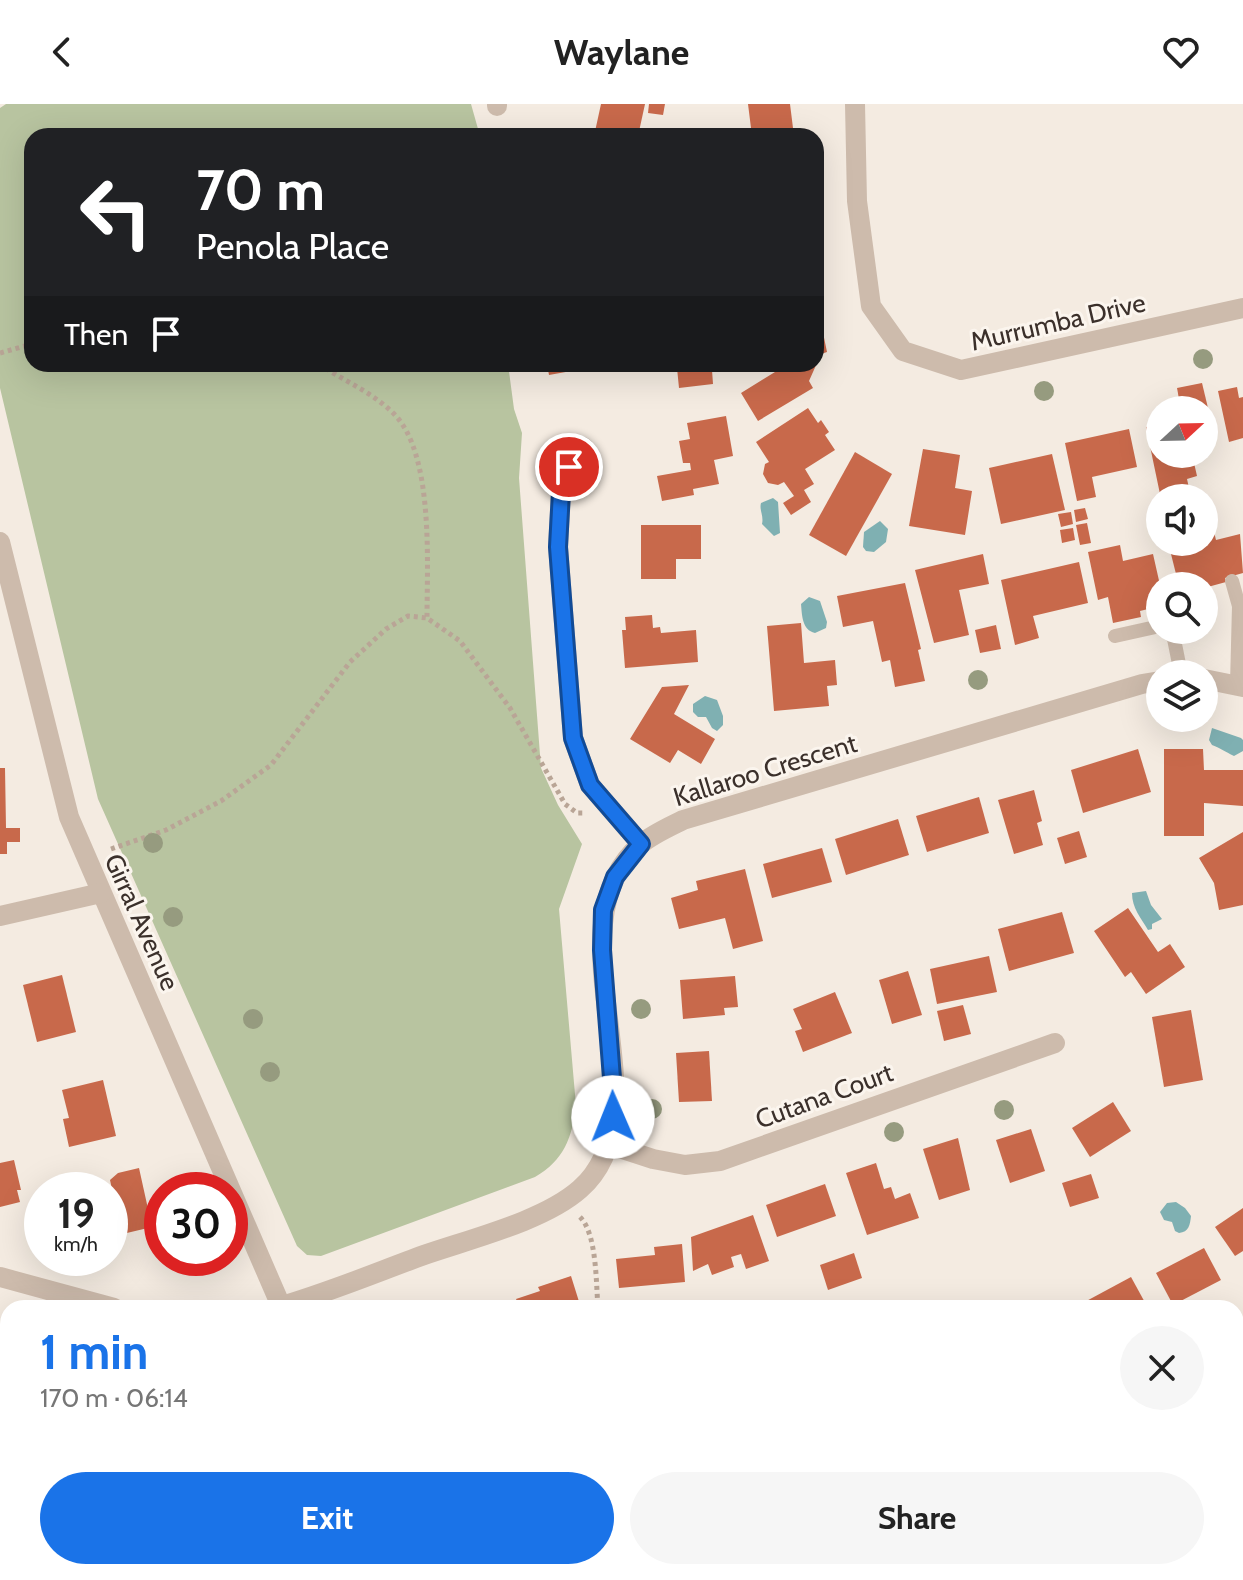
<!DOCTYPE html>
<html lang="en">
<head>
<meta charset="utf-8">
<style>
	body { margin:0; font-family:Cabin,sans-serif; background:#f6f6f6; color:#222; height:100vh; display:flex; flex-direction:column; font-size:30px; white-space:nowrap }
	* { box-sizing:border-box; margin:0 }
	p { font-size:26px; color:#767676 }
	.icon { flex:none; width:44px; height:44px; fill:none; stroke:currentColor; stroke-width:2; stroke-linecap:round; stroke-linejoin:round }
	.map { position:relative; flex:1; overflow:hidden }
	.panel { position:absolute; left:0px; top:1196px; width:1244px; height:280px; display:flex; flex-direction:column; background:#fff; border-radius:24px 24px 0 0; box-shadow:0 8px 32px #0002 }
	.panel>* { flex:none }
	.guide { position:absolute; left:24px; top:24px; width:800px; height:244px; border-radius:24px; box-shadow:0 8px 32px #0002; background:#202124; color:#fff; overflow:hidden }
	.needle { width:52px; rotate:68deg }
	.buttons { position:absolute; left:1146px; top:292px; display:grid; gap:16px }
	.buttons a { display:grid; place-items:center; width:72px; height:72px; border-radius:50%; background:#fff; box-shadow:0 8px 32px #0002; font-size:40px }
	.speed { position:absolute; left:24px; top:1068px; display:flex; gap:16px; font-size:40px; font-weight:700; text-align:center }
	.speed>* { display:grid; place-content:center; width:104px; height:104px; border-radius:50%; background:#fff; box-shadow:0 8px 32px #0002; line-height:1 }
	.speed small { font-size:20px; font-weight:400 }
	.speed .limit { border:12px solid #d22; background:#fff; color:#111 }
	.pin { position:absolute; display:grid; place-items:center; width:68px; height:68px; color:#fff; margin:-34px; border:4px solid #fff; border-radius:50%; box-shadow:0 2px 8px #0007 }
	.me { position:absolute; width:88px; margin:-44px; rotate:359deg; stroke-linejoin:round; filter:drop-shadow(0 0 6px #0008) }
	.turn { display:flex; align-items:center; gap:28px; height:168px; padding:0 40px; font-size:36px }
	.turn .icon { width:104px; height:104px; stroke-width:2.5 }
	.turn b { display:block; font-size:56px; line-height:68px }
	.then { display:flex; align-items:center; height:76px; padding:0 40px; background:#0003; gap:16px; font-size:30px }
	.round { display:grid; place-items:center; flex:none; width:84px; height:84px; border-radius:42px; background:#f6f6f6 }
	.overview { display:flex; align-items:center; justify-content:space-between; height:136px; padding:0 40px }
	h1 { font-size:48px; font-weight:800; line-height:60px; color:#1a73e8 }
	.primary-button { display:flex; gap:16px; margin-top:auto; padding:16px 40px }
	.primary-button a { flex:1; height:92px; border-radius:48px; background:#1a73e8; color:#fff; font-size:32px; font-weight:800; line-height:92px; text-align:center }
	.primary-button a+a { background:#f6f6f6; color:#222 }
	header { display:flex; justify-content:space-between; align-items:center; height:104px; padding:0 40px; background:#fff; font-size:36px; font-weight:800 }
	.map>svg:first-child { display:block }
</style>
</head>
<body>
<header><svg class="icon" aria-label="back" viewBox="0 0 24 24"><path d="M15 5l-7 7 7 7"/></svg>Waylane<svg class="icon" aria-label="heart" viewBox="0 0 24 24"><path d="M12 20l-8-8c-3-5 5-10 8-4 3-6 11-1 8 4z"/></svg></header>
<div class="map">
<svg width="1243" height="1476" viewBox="0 0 1243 1476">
	<rect width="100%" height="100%" fill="#f4ebe1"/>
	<path fill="#b8c4a0" d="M 6,0 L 471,0 L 480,32 L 32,32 L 32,260 L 508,260 L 514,305 L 522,329 L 519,374 L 541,664 L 558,701 L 582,740 L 559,805 L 576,1002 C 572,1034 564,1056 535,1073 L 321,1152 L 307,1151 L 297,1142 L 98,695 L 0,284 L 0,4 Z"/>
	<g fill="#7fb0b2">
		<path d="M 773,394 L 778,398 L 780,429 L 774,432 L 762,420 C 764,412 759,406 761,399 Z"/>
		<path d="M 880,417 L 888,425 L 886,438 L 874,448 L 866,447 L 863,443 L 864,428 Z"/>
		<path d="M 809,493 L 820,497 L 827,518 L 826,524 L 815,529 C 802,526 802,511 801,500 Z"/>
		<path d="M 705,592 L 717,596 L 723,612 L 723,621 L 717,627 L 712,624 L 706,613 L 698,613 L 693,608 L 693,600 Z"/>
		<path d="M 1212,624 L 1241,634 L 1243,636 L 1243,647 L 1234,652 C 1231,651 1220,644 1212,641 L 1209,636 Z"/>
		<path d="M 1146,787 L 1151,801 L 1162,815 L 1152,820 L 1152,825 L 1148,826 C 1141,814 1132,804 1132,789 Z"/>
		<path d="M 1176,1098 L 1185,1104 L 1191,1112 C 1190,1121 1189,1128 1179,1129 L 1175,1127 L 1172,1118 L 1164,1116 L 1160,1108 L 1167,1099 Z"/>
	</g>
	<g fill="#c8694b">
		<path d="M 601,0 L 645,0 L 638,32 L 594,32 Z"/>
		<path d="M 649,0 L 665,0 L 663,11 L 648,9 Z"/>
		<path d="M 748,0 L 790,0 L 794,32 L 752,32 Z"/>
		<path d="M 821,219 L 827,248 L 821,250 L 809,277 L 813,284 L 758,317 L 741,289 L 788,260 L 799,260 L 801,264 L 801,260 L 816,260 L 816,220 Z"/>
		<path d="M 547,260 L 599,260 L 599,262 L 549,271 Z"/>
		<path d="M 655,260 L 715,260 L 716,266 L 712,266 L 713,280 L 679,284 L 677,264 L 656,266 Z"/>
		<path d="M 1202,279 L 1208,304 L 1181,306 L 1177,284 Z"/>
		<path d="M 1237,283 L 1239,294 L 1243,293 L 1243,334 L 1229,338 L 1218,287 Z"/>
		<path d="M 808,304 L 818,319 L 821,316 L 829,328 L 825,331 L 835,346 L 805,365 L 814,380 L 804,386 L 811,398 L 791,411 L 783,399 L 794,392 L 784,378 L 778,381 L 768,379 L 763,370 L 765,360 L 769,358 L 756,338 Z"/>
		<path d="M 726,312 L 733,352 L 714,356 L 719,380 L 693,385 L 694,391 L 662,397 L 657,372 L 691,366 L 690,359 L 683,359 L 679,337 L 690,335 L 687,319 Z"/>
		<path d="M 1160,320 L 1160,350 L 1192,350 L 1197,372 L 1187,375 L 1189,384 L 1160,390 L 1146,323 Z"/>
		<path d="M 1129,325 L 1137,363 L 1092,373 L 1096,393 L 1077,397 L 1065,339 Z"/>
		<path d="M 923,345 L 960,351 L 955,384 L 972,387 L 965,431 L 909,422 Z"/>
		<path d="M 855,348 L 892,370 L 846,452 L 809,431 Z"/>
		<path d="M 1052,350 L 1065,406 L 1001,420 L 989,364 Z"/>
		<path d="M 1085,404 L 1088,415 L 1076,418 L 1074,406 Z"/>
		<path d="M 1071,408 L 1073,420 L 1061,423 L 1058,410 Z"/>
		<path d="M 1087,419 L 1091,439 L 1080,441 L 1076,421 Z"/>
		<path d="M 1212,420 L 1216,436 L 1240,430 L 1243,469 L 1225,474 L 1226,478 L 1204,484 L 1179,482 L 1168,438 L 1204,438 L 1204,422 Z"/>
		<path d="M 641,421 L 701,421 L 701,455 L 676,455 L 676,475 L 641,475 Z"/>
		<path d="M 1073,424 L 1075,436 L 1062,439 L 1060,426 Z"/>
		<path d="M 1120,441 L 1123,457 L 1153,450 L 1160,481 L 1160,502 L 1140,507 L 1141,513 L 1113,519 L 1108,493 L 1098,496 L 1088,448 Z"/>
		<path d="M 983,450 L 989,480 L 959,486 L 969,531 L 934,539 L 915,466 Z"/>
		<path d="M 1079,458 L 1088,499 L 1033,512 L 1039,534 L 1015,541 L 1001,476 Z"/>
		<path d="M 905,479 L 921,545 L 918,546 L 925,577 L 895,583 L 890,556 L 882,558 L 873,517 L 843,523 L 837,492 Z"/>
		<path d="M 652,511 L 653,524 L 660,523 L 661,529 L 696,526 L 698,558 L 625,564 L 622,526 L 626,526 L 625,513 Z"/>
		<path d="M 801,519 L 804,559 L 835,556 L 837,581 L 827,582 L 829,602 L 774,607 L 767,522 Z"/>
		<path d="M 996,521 L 1001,545 L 980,549 L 975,526 Z"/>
		<path d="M 689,581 L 674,610 L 715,635 L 701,660 L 678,646 L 670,659 L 630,635 L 662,583 Z"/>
		<path d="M 1138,645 L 1151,688 L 1083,709 L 1071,666 Z"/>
		<path d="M 1164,645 L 1203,645 L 1204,666 L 1243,666 L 1243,702 L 1204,699 L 1204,732 L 1164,732 Z"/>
		<path d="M 0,664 L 5,664 L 6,724 L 20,724 L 20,738 L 7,738 L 7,750 L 0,750 Z"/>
		<path d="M 1034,686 L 1042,717 L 1037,719 L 1043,741 L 1014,750 L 998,696 Z"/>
		<path d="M 979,693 L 989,729 L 927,748 L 916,712 Z"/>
		<path d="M 898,715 L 909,751 L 846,771 L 835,735 Z"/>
		<path d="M 1079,727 L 1087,753 L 1065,760 L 1057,734 Z"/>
		<path d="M 1243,728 L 1243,801 L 1219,806 L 1214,779 L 1199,754 Z"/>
		<path d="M 822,744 L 832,778 L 772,794 L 763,760 Z"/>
		<path d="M 745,765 L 763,837 L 733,845 L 725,814 L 679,825 L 671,794 L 698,786 L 696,777 Z"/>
		<path d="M 1128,804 L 1158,848 L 1170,840 L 1185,863 L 1146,890 L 1131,868 L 1125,873 L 1094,827 Z"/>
		<path d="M 1062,808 L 1074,849 L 1009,867 L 998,825 Z"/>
		<path d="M 989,852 L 997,888 L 937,900 L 930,865 Z"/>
		<path d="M 908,867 L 922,911 L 892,920 L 879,876 Z"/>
		<path d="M 62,871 L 76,928 L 37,938 L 23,881 Z"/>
		<path d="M 735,872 L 738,903 L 724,904 L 725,911 L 683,915 L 680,876 Z"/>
		<path d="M 835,888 L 852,929 L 803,948 L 795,927 L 802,925 L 793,905 Z"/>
		<path d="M 963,901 L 971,930 L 944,937 L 937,907 Z"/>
		<path d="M 1191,906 L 1203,976 L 1164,983 L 1152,913 Z"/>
		<path d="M 709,947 L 712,997 L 679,998 L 676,949 Z"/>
		<path d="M 103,976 L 116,1032 L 69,1043 L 63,1015 L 69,1014 L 62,986 Z"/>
		<path d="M 1113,998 L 1131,1027 L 1090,1053 L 1072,1024 Z"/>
		<path d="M 1031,1025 L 1045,1067 L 1010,1079 L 996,1036 Z"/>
		<path d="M 958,1034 L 970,1086 L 939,1096 L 923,1045 Z"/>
		<path d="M 14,1056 L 21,1086 L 17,1086 L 20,1098 L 0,1103 L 0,1059 Z"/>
		<path d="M 876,1059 L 884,1085 L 891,1083 L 895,1095 L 910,1089 L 919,1114 L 867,1131 L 846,1069 Z"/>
		<path d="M 139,1064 L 152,1123 L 110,1133 L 110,1100 L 115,1099 L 110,1076 L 118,1069 Z"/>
		<path d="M 1091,1070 L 1099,1094 L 1070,1103 L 1062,1079 Z"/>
		<path d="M 825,1080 L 836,1112 L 777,1133 L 766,1101 Z"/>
		<path d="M 1243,1104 L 1243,1147 L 1235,1152 L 1215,1123 Z"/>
		<path d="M 753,1111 L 769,1157 L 746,1165 L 741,1150 L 731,1153 L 734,1163 L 712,1171 L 708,1160 L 693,1167 L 691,1133 Z"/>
		<path d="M 682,1140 L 685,1178 L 619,1184 L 616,1155 L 655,1151 L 654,1143 Z"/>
		<path d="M 1204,1144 L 1221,1176 L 1173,1201 L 1156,1169 Z"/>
		<path d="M 854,1149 L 862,1174 L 828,1186 L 820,1161 Z"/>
		<path d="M 571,1172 L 581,1204 L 520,1204 L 516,1195 L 540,1187 L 538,1183 Z"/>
		<path d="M 1131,1173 L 1148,1204 L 1081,1204 L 1079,1201 Z"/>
		<path d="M 6,1237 L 8,1302 L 0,1306 L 0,1240 Z"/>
		<path d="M 1243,1316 L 1243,1374 L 1236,1378 L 1236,1320 Z"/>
		<path d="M 40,1468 L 79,1468 L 71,1471 L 72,1476 L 36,1476 L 34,1470 Z"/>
		<path d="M 234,1468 L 267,1468 L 269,1476 L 236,1476 Z"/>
		<path d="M 311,1468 L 358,1468 L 358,1469 L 333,1476 L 313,1476 Z"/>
		<path d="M 781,1468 L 784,1476 L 760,1476 Z"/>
		<path d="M 852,1468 L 889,1468 L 890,1476 L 854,1476 Z"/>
		<path d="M 930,1468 L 954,1468 L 933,1476 Z"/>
		<path d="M 1177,1468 L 1201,1468 L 1204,1476 L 1171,1476 L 1169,1471 Z"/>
	</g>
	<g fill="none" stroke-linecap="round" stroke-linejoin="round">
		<g stroke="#b9a596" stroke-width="5" stroke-dasharray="4 4" stroke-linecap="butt">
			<path d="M 0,249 L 32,240"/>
			<path d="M 319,260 C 344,277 374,289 395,311 C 434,352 427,461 427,514"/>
			<path d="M 111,745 L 166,726 L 221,697 L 271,661 L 350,558 L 386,525 L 408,512 L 427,514 L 460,537 L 510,604 L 565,700 L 577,709 L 585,709"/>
			<path d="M 580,1113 C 597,1130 596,1179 598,1204"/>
		</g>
		<g stroke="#cdbbac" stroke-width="14">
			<path d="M 1232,477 L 1239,502 L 1237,580"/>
			<path d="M 1169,526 L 1174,535 L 1181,570"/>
			<path d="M 1115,532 L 1160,522"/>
		</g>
		<g stroke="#cdbbac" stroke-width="20">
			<path d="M 497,0 L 497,2"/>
			<path d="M 855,0 L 857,97 L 871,202 L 903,247 L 961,266 L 1243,204"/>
			<path d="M 583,343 L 569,363 L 561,388 L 558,443 L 573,634 L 590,681 L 641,740"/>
			<path d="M 0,438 L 69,713 L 281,1202"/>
			<path d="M 1204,575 L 1243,583"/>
			<path d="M 0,812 L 101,789"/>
			<path d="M 607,1040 L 653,1055 L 685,1061 L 720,1057 L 1055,939"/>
			<path d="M 0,1173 L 114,1204"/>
			<path d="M 275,1204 C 325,1190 375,1169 424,1151 C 470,1135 544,1117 580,1085 C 670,1006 544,823 641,740 C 653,730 669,723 683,716 L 1142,580 L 1160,577"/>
			<path d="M 1236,1245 L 1243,1241"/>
			<path d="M 627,1468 L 628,1476"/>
			<path d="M 534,1476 L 560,1468"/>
		</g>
	</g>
	<g fill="#969b7f">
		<circle cx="1203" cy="255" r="10"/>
		<circle cx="1044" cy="287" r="10"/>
		<circle cx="978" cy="576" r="10"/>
		<circle cx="153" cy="739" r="10"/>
		<circle cx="173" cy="813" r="10"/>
		<circle cx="641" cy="905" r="10"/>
		<circle cx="253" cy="915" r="10"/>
		<circle cx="270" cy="968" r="10"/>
		<circle cx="652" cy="1005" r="10"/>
		<circle cx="1004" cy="1006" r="10"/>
		<circle cx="894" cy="1028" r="10"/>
	</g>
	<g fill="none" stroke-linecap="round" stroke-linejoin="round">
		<defs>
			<path id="route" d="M 569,363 L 561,388 L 558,443 L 573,634 L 590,681 L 641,740 L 615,773 L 603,806 L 602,846 L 613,987 L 613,1013"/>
		</defs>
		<use href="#route" stroke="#114b97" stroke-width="20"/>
		<use href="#route" stroke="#1a73e8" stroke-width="14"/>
	</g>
	<g text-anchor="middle" stroke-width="6" stroke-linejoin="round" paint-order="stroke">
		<g font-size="26" fill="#3b302b" stroke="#fbf5ee">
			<text transform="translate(1058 218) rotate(-13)" y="9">Murrumba Drive</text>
			<text transform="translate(765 666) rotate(-17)" y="9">Kallaroo Crescent</text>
			<text transform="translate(142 818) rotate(66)" y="9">Girral Avenue</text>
			<text transform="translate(824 992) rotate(-20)" y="9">Cutana Court</text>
		</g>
	</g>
</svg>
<div class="buttons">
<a><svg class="needle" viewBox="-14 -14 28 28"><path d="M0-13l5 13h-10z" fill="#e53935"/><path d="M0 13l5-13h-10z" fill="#767676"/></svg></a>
<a><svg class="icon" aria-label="sound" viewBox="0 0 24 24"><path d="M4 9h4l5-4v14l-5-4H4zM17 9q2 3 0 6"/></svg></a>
<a><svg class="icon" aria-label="search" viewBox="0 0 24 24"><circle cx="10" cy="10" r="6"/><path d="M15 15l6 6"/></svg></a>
<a><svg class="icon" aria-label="layers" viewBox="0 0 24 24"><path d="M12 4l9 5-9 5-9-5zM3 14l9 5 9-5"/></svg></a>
</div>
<div class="speed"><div>19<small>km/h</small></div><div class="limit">30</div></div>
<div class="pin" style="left:569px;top:363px;background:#d93025"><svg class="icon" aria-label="arrive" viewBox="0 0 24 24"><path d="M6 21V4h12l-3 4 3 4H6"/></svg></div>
<svg class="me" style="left:613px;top:1013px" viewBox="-20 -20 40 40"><circle r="19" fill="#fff"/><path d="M0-13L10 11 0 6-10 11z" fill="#1a73e8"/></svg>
<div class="guide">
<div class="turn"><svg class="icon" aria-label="left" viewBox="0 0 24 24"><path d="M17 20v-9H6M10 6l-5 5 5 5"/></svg><div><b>70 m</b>Penola Place</div></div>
<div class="then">Then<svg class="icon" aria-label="arrive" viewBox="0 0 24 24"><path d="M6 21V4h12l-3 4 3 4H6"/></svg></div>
</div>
<section class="panel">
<div class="overview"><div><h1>1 min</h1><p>170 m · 06:14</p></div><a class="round"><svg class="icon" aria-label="close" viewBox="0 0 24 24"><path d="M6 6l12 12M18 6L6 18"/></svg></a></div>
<div class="primary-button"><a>Exit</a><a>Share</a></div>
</section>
</div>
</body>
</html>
